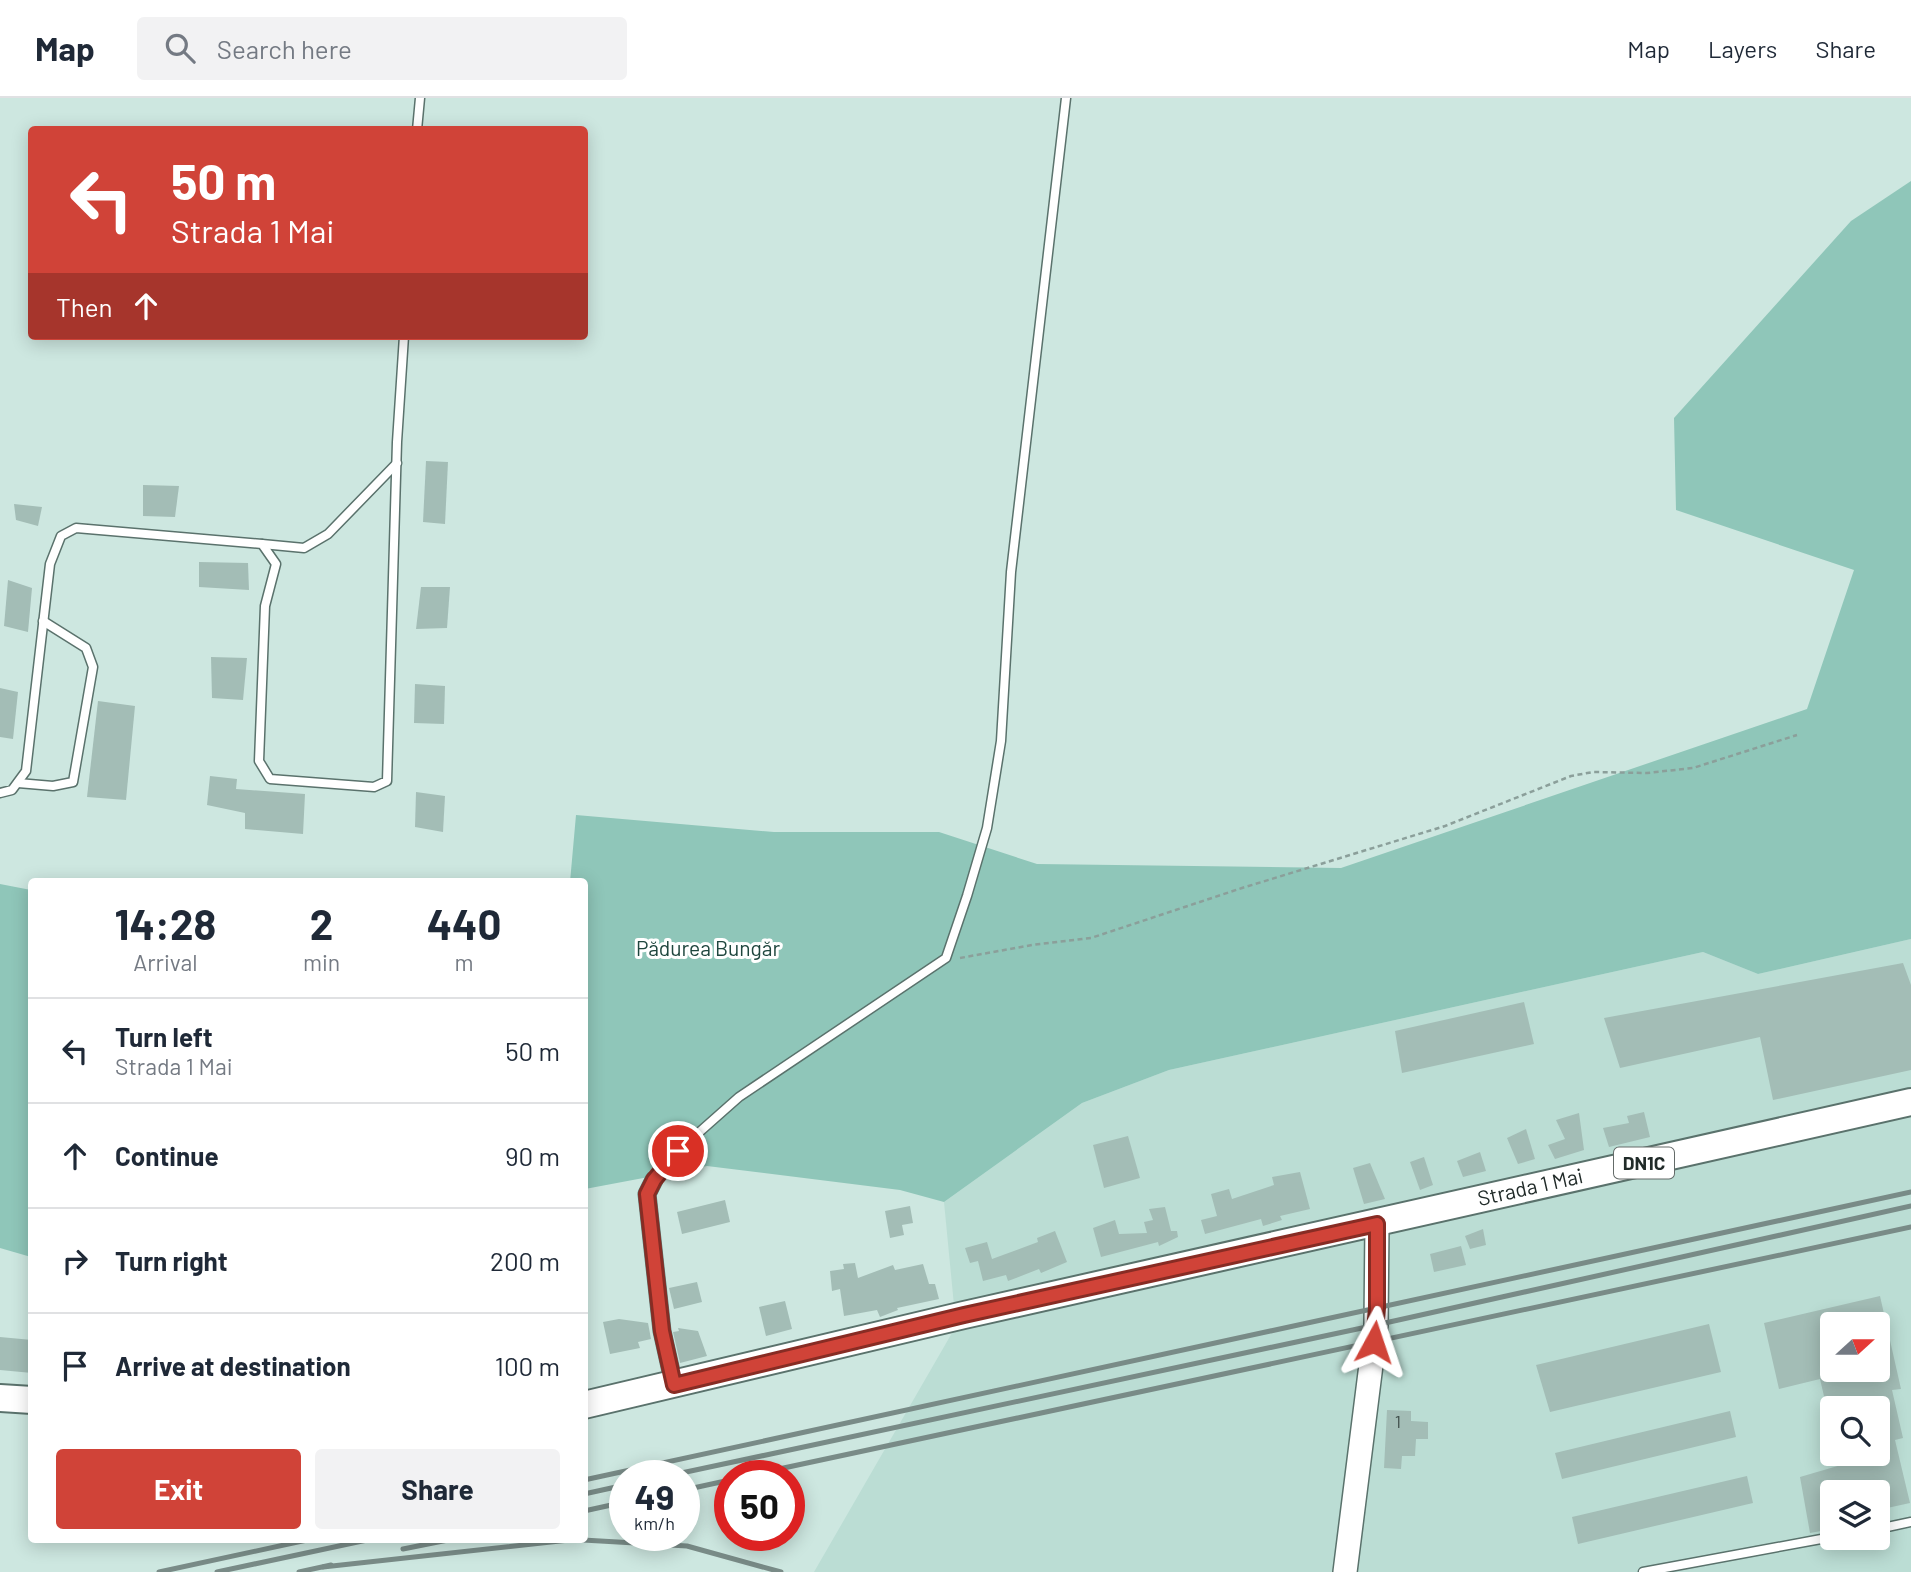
<!DOCTYPE html>
<html lang="en">
<head>
<meta charset="utf-8">
<style>
	body { margin:0; font-family:Barlow,sans-serif; background:#f2f2f3; color:#1f2937; height:100vh; display:flex; flex-direction:column; font-size:26px; white-space:nowrap }
	* { box-sizing:border-box; margin:0 }
	p { font-size:23px; color:#747a83 }
	.icon { flex:none; width:38px; height:38px; fill:none; stroke:currentColor; stroke-width:2; stroke-linecap:round; stroke-linejoin:round }
	.map { position:relative; flex:1; overflow:hidden }
	.details { position:absolute; left:28px; top:780px; width:560px; height:665px; display:flex; flex-direction:column; background:#fff; border-radius:7px; box-shadow:0 4px 18px #0003 }
	.details>* { flex:none }
	.top-card { position:absolute; left:28px; top:28px; width:560px; height:214px; border-radius:7px; box-shadow:0 4px 18px #0003; background:#d04338; color:#fff; overflow:hidden }
	.needle { width:46px; rotate:69deg }
	.buttons { position:absolute; left:1820px; top:1214px; display:grid; gap:14px }
	.buttons a { display:grid; place-items:center; width:70px; height:70px; border-radius:7px; background:#fff; box-shadow:0 4px 18px #0003; font-size:35px }
	.speed { position:absolute; left:609px; top:1362px; display:flex; gap:14px; font-size:35px; font-weight:700; text-align:center }
	.speed>* { display:grid; place-content:center; width:91px; height:91px; border-radius:50%; background:#fff; box-shadow:0 4px 18px #0003; line-height:1 }
	.speed small { font-size:18px; font-weight:400 }
	.speed .limit { border:10px solid #d22; background:#fff; color:#111 }
	.pin { position:absolute; display:grid; place-items:center; width:60px; height:60px; color:#fff; margin:-30px; border:4px solid #fff; border-radius:50%; box-shadow:0 2px 7px #0007 }
	.me { position:absolute; width:77px; margin:-38px; rotate:5deg; stroke-linejoin:round; filter:drop-shadow(0 0 5px #0008) }
	.turn { display:flex; align-items:center; gap:24px; height:147px; padding:0 28px; font-size:32px }
	.turn .icon { width:91px; height:91px; stroke-width:2.5 }
	.turn b { display:block; font-size:49px; line-height:60px }
	.then { display:flex; align-items:center; height:66px; padding:0 28px; background:#0003; gap:14px; font-size:26px }
	.eta { display:flex; justify-content:space-evenly; align-items:center; height:119px; text-align:center }
	.eta b { font-size:42px; font-weight:700; line-height:49px }
	.action { display:flex; gap:14px; margin-top:auto; padding:14px 28px }
	.action a { flex:1; height:80px; border-radius:7px; background:#d04338; color:#fff; font-size:28px; font-weight:700; line-height:80px; text-align:center }
	.action a+a { background:#f2f2f3; color:#1f2937 }
	ul { padding:0; list-style:none }
	li { display:flex; align-items:center; gap:21px; height:105px; padding:0 28px; border-top:2px solid #e0e1e3 }
	li div { flex:1 }
	li b { display:block; font-size:26px }
	li em { font-style:normal }
	header { display:flex; align-items:center; gap:42px; box-sizing:border-box; height:98px; padding:0 35px; background:#fff; border-bottom:2px solid #e0e1e3 }
	header strong { font-size:33px }
	nav { display:flex; gap:38px; margin-inline-start:auto; font-size:24px }
	.search { width:490px; height:63px; background:#f2f2f3; display:flex; align-items:center; gap:18px; box-sizing:border-box; padding:0 24px; border-radius:7px; color:#747a83; font-size:26px }
	.map>svg:first-child { display:block }
</style>
</head>
<body>
<header>
<strong>Map</strong>
<div class="search"><svg class="icon" aria-label="search" viewBox="0 0 24 24"><circle cx="10" cy="10" r="6"/><path d="M15 15l6 6"/></svg>Search here</div>
<nav><a>Map</a><a>Layers</a><a>Share</a></nav>
</header>
<div class="map">
<svg width="1911" height="1474" viewBox="0 0 1911 1474">
	<rect width="100%" height="100%" fill="#cde7e0"/>
	<path fill="#bbddd4" fill-rule="evenodd" d="M 1911,841 L 1911,1474 L 814,1474 L 956,1228 L 944,1104 L 1082,1005 L 1169,972 L 1703,854 L 1758,876 ZM 1832,1227 L 1878,1227 L 1878,1272 L 1832,1272 ZM 1832,1311 L 1878,1311 L 1878,1356 L 1832,1356 ZM 1832,1395 L 1878,1395 L 1878,1440 L 1832,1440 Z"/>
	<g fill="#8fc6b9">
		<path d="M 1911,83 L 1911,841 L 1758,876 L 1703,854 L 1169,972 L 1082,1005 L 944,1104 L 900,1092 L 707,1068 L 585,1091 L 584,784 L 570,784 L 576,717 L 774,734 L 939,734 L 1037,766 L 1341,770 L 1807,611 L 1854,472 L 1676,412 L 1674,320 L 1851,123 Z"/>
		<path d="M 0,786 L 31,792 L 31,1159 L 0,1150 Z"/>
	</g>
	<g fill="#a3bdb6" fill-rule="evenodd">
		<path d="M 426,363 L 448,364 L 445,426 L 423,424 Z"/>
		<path d="M 143,387 L 179,388 L 175,419 L 143,418 Z"/>
		<path d="M 14,406 L 42,409 L 38,428 L 16,422 Z"/>
		<path d="M 199,464 L 248,465 L 249,492 L 199,489 Z"/>
		<path d="M 8,482 L 32,490 L 28,534 L 4,528 Z"/>
		<path d="M 421,489 L 450,489 L 447,530 L 416,531 Z"/>
		<path d="M 211,559 L 247,560 L 243,602 L 212,600 Z"/>
		<path d="M 415,586 L 445,588 L 444,626 L 414,625 Z"/>
		<path d="M 0,590 L 18,594 L 13,641 L 0,639 Z"/>
		<path d="M 98,603 L 135,608 L 126,702 L 87,699 Z"/>
		<path d="M 210,678 L 237,681 L 236,691 L 305,696 L 303,736 L 245,731 L 245,715 L 207,707 Z"/>
		<path d="M 416,694 L 445,698 L 443,734 L 415,729 Z"/>
		<path d="M 1903,865 L 1911,887 L 1911,972 L 1773,1002 L 1760,939 L 1620,970 L 1604,920 Z"/>
		<path d="M 1524,904 L 1534,946 L 1402,975 L 1395,933 Z"/>
		<path d="M 1644,1014 L 1650,1039 L 1609,1049 L 1603,1030 L 1629,1025 L 1627,1018 Z"/>
		<path d="M 1579,1015 L 1584,1052 L 1555,1061 L 1548,1047 L 1565,1041 L 1556,1022 Z"/>
		<path d="M 1526,1031 L 1535,1061 L 1518,1066 L 1507,1040 Z"/>
		<path d="M 1128,1038 L 1140,1080 L 1104,1090 L 1093,1047 Z"/>
		<path d="M 1480,1054 L 1486,1073 L 1463,1079 L 1457,1063 Z"/>
		<path d="M 1424,1059 L 1433,1087 L 1420,1092 L 1410,1064 Z"/>
		<path d="M 1370,1065 L 1385,1101 L 1364,1106 L 1353,1070 Z"/>
		<path d="M 1300,1074 L 1310,1111 L 1280,1118 L 1282,1122 L 1263,1128 L 1261,1121 L 1205,1136 L 1201,1122 L 1217,1118 L 1211,1096 L 1229,1091 L 1232,1101 L 1274,1087 L 1272,1079 Z"/>
		<path d="M 725,1102 L 730,1124 L 682,1136 L 677,1114 Z"/>
		<path d="M 910,1108 L 913,1125 L 902,1127 L 904,1137 L 890,1140 L 885,1113 Z"/>
		<path d="M 1165,1109 L 1171,1133 L 1177,1133 L 1178,1139 L 1159,1148 L 1158,1144 L 1101,1159 L 1093,1130 L 1115,1122 L 1119,1136 L 1147,1135 L 1144,1124 L 1153,1122 L 1149,1111 Z"/>
		<path d="M 1483,1131 L 1486,1147 L 1470,1151 L 1465,1138 Z"/>
		<path d="M 1055,1133 L 1067,1164 L 1041,1175 L 1039,1171 L 1008,1183 L 1006,1177 L 983,1183 L 978,1163 L 970,1165 L 965,1150 L 987,1144 L 992,1161 L 1038,1144 L 1037,1140 Z"/>
		<path d="M 1461,1148 L 1466,1167 L 1434,1174 L 1430,1156 Z"/>
		<path d="M 855,1165 L 858,1180 L 893,1167 L 895,1172 L 923,1166 L 929,1186 L 935,1186 L 939,1201 L 897,1210 L 898,1212 L 880,1219 L 877,1212 L 844,1218 L 840,1191 L 832,1193 L 830,1173 L 844,1171 L 843,1166 Z"/>
		<path d="M 697,1184 L 702,1204 L 674,1211 L 669,1190 Z"/>
		<path d="M 1880,1198 L 1901,1291 L 1892,1292 L 1903,1340 L 1895,1342 L 1910,1405 L 1878,1412 L 1878,1395 L 1832,1395 L 1832,1431 L 1810,1435 L 1800,1379 L 1841,1367 L 1838,1356 L 1878,1356 L 1878,1311 L 1827,1311 L 1820,1281 L 1779,1291 L 1764,1225 ZM 1832,1227 L 1878,1227 L 1878,1272 L 1832,1272 Z"/>
		<path d="M 785,1203 L 792,1231 L 766,1238 L 759,1209 Z"/>
		<path d="M 619,1221 L 648,1225 L 651,1241 L 638,1244 L 640,1250 L 610,1256 L 603,1224 Z"/>
		<path d="M 1709,1226 L 1721,1274 L 1550,1314 L 1536,1267 Z"/>
		<path d="M 678,1230 L 698,1233 L 707,1258 L 680,1265 L 673,1234 L 679,1233 Z"/>
		<path d="M 0,1239 L 32,1242 L 32,1275 L 0,1272 Z"/>
		<path d="M 1387,1312 L 1411,1313 L 1411,1323 L 1428,1324 L 1428,1341 L 1416,1341 L 1415,1358 L 1402,1358 L 1401,1371 L 1384,1370 Z"/>
		<path d="M 1730,1313 L 1736,1339 L 1562,1381 L 1555,1355 Z"/>
		<path d="M 1747,1378 L 1753,1405 L 1578,1446 L 1572,1419 Z"/>
	</g>
	<g fill="none" stroke-linecap="round" stroke-linejoin="round">
		<defs>
			<g id="service">
				<path d="M 417,32 L 420,0"/>
				<path d="M 262,446 L 304,450 L 328,436 L 397,365"/>
				<path d="M 18,685 L 53,688 L 73,684 L 93,569 L 86,550 L 43,523"/>
				<path d="M 0,695 L 12,692 L 26,673 L 50,466 L 61,438 L 76,430 L 262,446 L 276,466 L 265,508 L 259,663 L 270,681 L 374,689 L 387,683 L 397,344 L 404,238"/>
				<path d="M 654,1082 L 678,1053 L 739,999 L 946,860 L 967,798 L 987,730 L 1001,643 L 1011,474 L 1066,0"/>
				<path d="M 1878,1431 L 1911,1424"/>
				<path d="M 1643,1474 L 1832,1439"/>
			</g>
			<path id="minor" d="M 654,1082 L 647,1096 L 662,1233 L 674,1287"/>
			<path id="secondary" d="M 1345,1474 L 1376,1227 L 1377,1126"/>
			<g id="trunk">
				<path d="M 0,1300 L 32,1302"/>
				<path id="s1" d="M 584,1307 L 964,1217 L 1911,1004"/>
			</g>
		</defs>
		<use href="#service" stroke="#5a726c" stroke-width="11"/>
		<use href="#minor" stroke="#5a726c" stroke-width="19"/>
		<use href="#secondary" stroke="#5a726c" stroke-width="26"/>
		<use href="#trunk" stroke="#5a726c" stroke-width="30"/>
		<path stroke="#8b9f9a" stroke-width="2.5" stroke-dasharray="5 3.5" stroke-linecap="butt" d="M 960,860 L 1032,847 L 1091,840 L 1242,790 L 1445,728 L 1571,678 L 1593,674 L 1647,675 L 1693,670 L 1797,637"/>
		<use href="#service" stroke="#fff" stroke-width="8"/>
		<use href="#minor" stroke="#fff" stroke-width="16"/>
		<use href="#secondary" stroke="#fff" stroke-width="23"/>
		<use href="#trunk" stroke="#fff" stroke-width="26"/>
		<g stroke="#798b87" stroke-width="5">
			<path d="M 672,1377 L 1376,1227 L 1911,1108"/>
			<path d="M 751,1377 L 1911,1129"/>
			<path d="M 584,1382 L 1911,1094"/>
			<path d="M 684,1392 L 730,1382"/>
			<path d="M 584,1396 L 625,1387"/>
			<path d="M 584,1413 L 625,1404"/>
			<path d="M 583,1442 L 687,1448 L 781,1474"/>
			<path d="M 403,1451 L 448,1442"/>
			<path d="M 323,1469 L 569,1442"/>
			<path d="M 159,1474 L 307,1442"/>
			<path d="M 217,1474 L 367,1442"/>
			<path d="M 299,1474 L 331,1467"/>
		</g>
	</g>
	<g fill="none" stroke-linecap="round" stroke-linejoin="round">
		<defs>
			<path id="route" d="M 678,1053 L 654,1082 L 647,1096 L 662,1233 L 674,1287 L 964,1217 L 1377,1126 L 1377,1210 L 1374,1244"/>
		</defs>
		<use href="#route" stroke="#872c24" stroke-width="18"/>
		<use href="#route" stroke="#d04338" stroke-width="12"/>
	</g>
	<g text-anchor="middle" stroke-width="6" stroke-linejoin="round" paint-order="stroke">
		<g font-size="18" fill="#42504c">
			<text x="1398" y="1330">1</text>
		</g>
		<rect fill="#fff" stroke="#646b69" stroke-width="2" x="1614" y="1049.5" width="60" height="31" rx="5"/>
		<g font-size="19" font-weight="bold" fill="#212b29">
			<text x="1644" y="1072">DN1C</text>
		</g>
		<g font-size="21" fill="#1f463e" stroke="#fff">
			<text x="708" y="858">Pădurea Bungăr</text>
		</g>
		<g font-size="21" fill="#212b29" stroke="#fff">
			<text dy="7" stroke="none"><textPath href="#s1" startOffset="971">Strada 1 Mai</textPath></text>
		</g>
	</g>
</svg>
<div class="buttons">
<a><svg class="needle" viewBox="-14 -14 28 28"><path d="M0-13l5 13h-10z" fill="#e53935"/><path d="M0 13l5-13h-10z" fill="#747a83"/></svg></a>
<a><svg class="icon" aria-label="search" viewBox="0 0 24 24"><circle cx="10" cy="10" r="6"/><path d="M15 15l6 6"/></svg></a>
<a><svg class="icon" aria-label="layers" viewBox="0 0 24 24"><path d="M12 4l9 5-9 5-9-5zM3 14l9 5 9-5"/></svg></a>
</div>
<div class="speed"><div>49<small>km/h</small></div><div class="limit">50</div></div>
<div class="pin" style="left:678px;top:1053px;background:#d93025"><svg class="icon" aria-label="arrive" viewBox="0 0 24 24"><path d="M6 21V4h12l-3 4 3 4H6"/></svg></div>
<svg class="me" style="left:1374px;top:1244px" viewBox="-20 -20 40 40"><path d="M0-17L14 15 0 8-14 15z" fill="#d04338" stroke="#fff" stroke-width="4"/></svg>
<div class="top-card">
<div class="turn"><svg class="icon" aria-label="left" viewBox="0 0 24 24"><path d="M17 20v-9H6M10 6l-5 5 5 5"/></svg><div><b>50 m</b>Strada 1 Mai</div></div>
<div class="then">Then<svg class="icon" aria-label="ahead" viewBox="0 0 24 24"><path d="M12 20V5M6 11l6-6 6 6"/></svg></div>
</div>
<section class="details">
<div class="eta">
<div><b>14:28</b><p>Arrival</p></div>
<div><b>2</b><p>min</p></div>
<div><b>440</b><p>m</p></div>
</div>
<ul>
<li><svg class="icon" aria-label="left" viewBox="0 0 24 24"><path d="M17 20v-9H6M10 6l-5 5 5 5"/></svg><div><b>Turn left</b><p>Strada 1 Mai</p></div><em>50 m</em></li>
<li><svg class="icon" aria-label="ahead" viewBox="0 0 24 24"><path d="M12 20V5M6 11l6-6 6 6"/></svg><div><b>Continue</b></div><em>90 m</em></li>
<li><svg class="icon" aria-label="right" viewBox="0 0 24 24"><path d="M7 20v-9h11M14 6l5 5-5 5"/></svg><div><b>Turn right</b></div><em>200 m</em></li>
<li><svg class="icon" aria-label="arrive" viewBox="0 0 24 24"><path d="M6 21V4h12l-3 4 3 4H6"/></svg><div><b>Arrive at destination</b></div><em>100 m</em></li>
</ul>
<div class="action"><a>Exit</a><a>Share</a></div>
</section>
</div>
</body>
</html>
